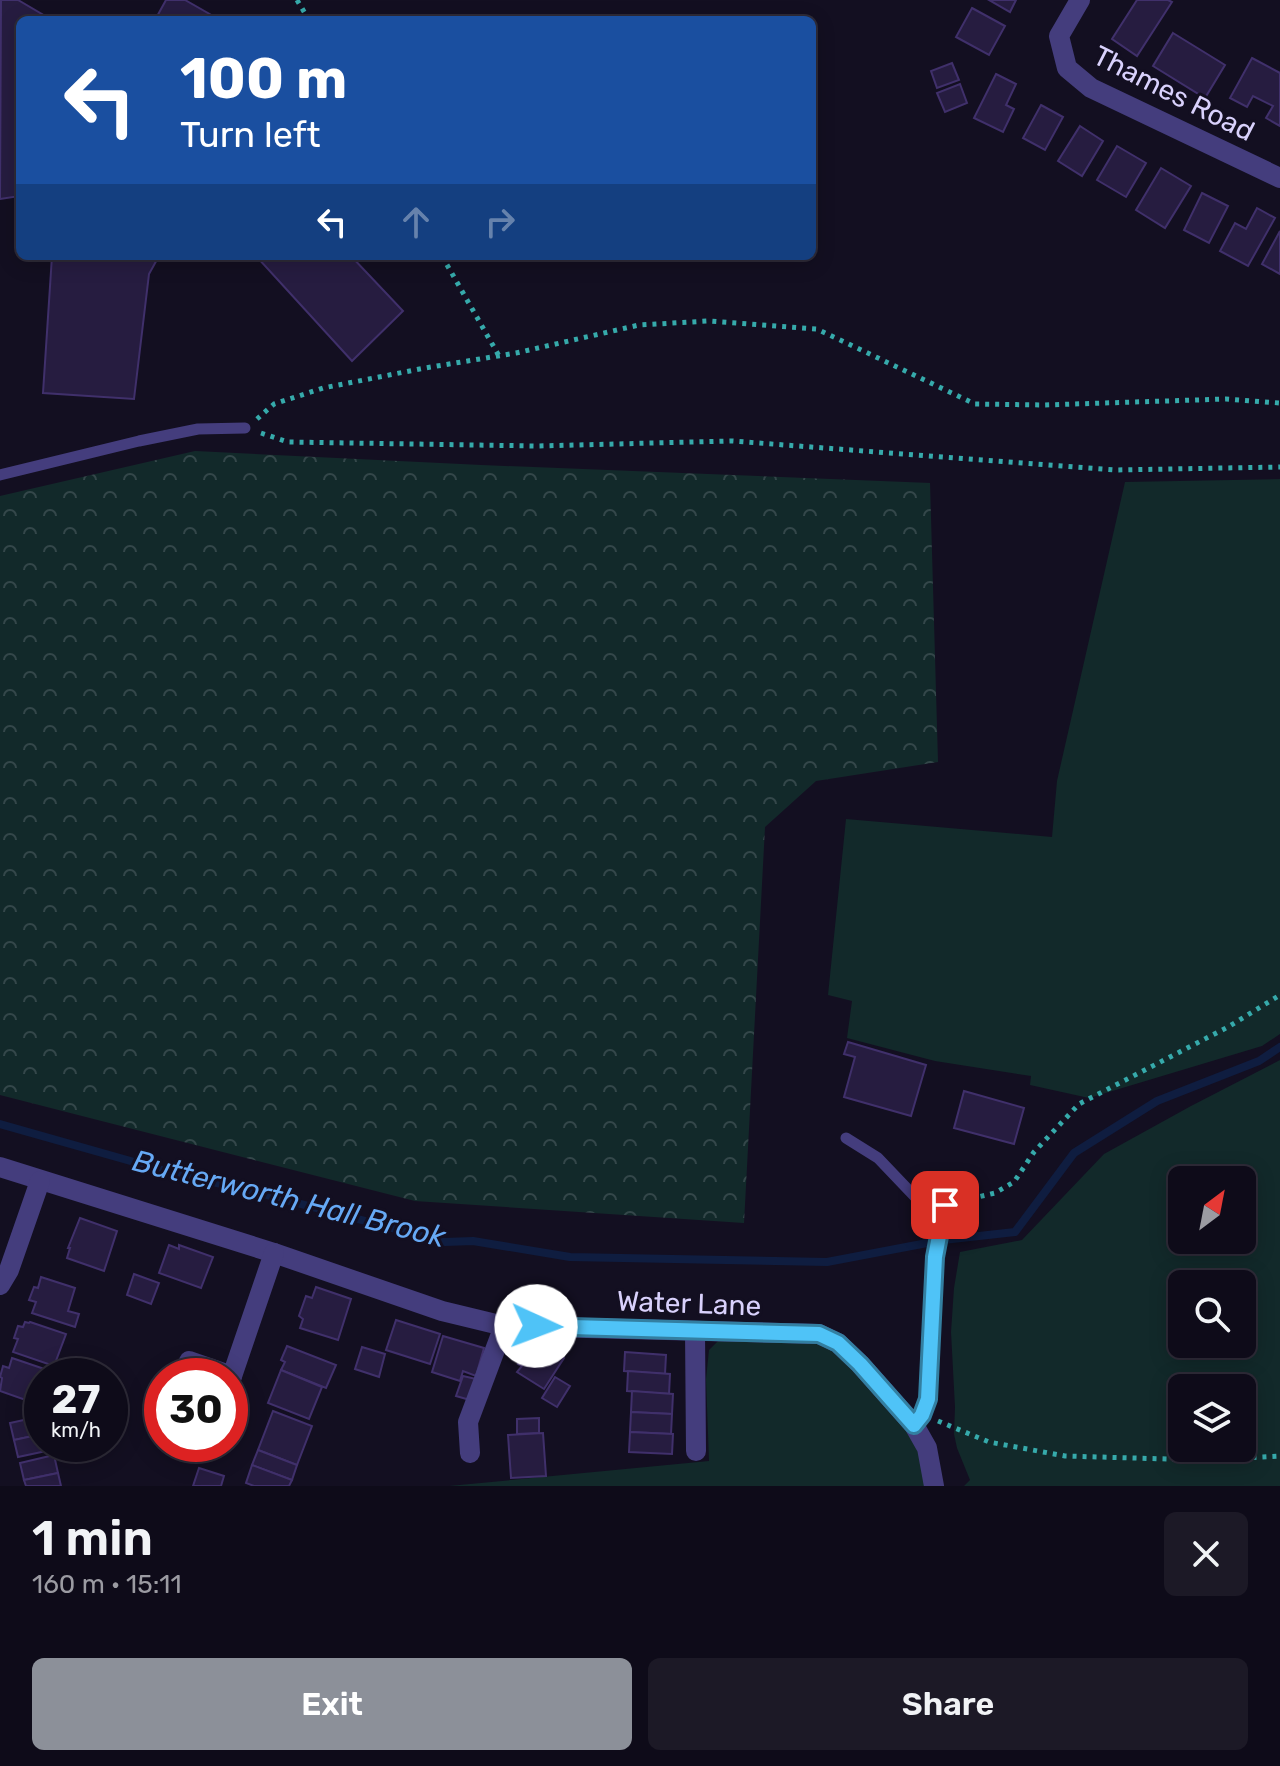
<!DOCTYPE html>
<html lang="en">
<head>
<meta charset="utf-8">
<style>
	body { margin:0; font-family:Rubik,sans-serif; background:#1c1926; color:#f1f3f6; height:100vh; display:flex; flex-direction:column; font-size:30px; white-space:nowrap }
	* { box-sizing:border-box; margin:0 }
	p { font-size:26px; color:#9b9ba2 }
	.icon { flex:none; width:44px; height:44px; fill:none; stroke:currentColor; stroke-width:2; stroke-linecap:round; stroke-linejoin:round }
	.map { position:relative; height:1486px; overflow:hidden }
	.drawer { display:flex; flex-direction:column; background:#0e0b19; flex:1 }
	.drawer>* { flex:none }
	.banner { position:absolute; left:16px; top:16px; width:800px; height:244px; border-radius:12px; box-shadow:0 4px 20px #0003,0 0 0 2px #2e2b38; background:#1a4fa0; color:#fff; overflow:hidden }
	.needle { width:52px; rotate:32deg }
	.fabs { position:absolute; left:1168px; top:1166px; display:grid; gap:16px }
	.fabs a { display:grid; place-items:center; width:88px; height:88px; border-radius:12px; background:#0e0b19; box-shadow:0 4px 20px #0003,0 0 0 2px #2e2b38; font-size:40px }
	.speed { position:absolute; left:24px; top:1358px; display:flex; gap:16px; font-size:40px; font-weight:700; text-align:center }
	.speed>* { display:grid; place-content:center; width:104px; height:104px; border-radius:50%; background:#0e0b19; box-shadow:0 4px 20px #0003,0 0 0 2px #2e2b38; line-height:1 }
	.speed small { font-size:20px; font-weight:400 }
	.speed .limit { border:12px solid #d22; background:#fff; color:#111 }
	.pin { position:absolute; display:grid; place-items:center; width:68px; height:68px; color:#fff; margin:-34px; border-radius:16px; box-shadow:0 4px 12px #0006 }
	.me { position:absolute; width:88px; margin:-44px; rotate:92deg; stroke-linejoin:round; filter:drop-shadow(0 0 6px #0008) }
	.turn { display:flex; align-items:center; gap:28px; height:168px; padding:0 32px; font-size:36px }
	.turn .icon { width:104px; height:104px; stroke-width:2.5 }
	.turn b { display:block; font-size:56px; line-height:68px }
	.lanes { display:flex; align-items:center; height:76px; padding:0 32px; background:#0003; justify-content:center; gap:40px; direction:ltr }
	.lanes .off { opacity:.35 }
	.round { display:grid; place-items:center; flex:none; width:84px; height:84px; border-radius:12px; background:#1c1926 }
	.summary { display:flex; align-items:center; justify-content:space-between; height:136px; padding:0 32px }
	h1 { font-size:48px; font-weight:600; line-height:60px }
	.action { display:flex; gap:16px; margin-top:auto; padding:16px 32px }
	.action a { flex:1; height:92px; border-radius:12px; background:#8c9099; color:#fff; font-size:32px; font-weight:600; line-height:92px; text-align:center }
	.action a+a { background:#1c1926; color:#f1f3f6 }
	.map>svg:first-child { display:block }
</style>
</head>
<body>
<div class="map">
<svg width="1280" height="1486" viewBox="0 0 1280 1486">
	<defs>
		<pattern id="park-crowns" width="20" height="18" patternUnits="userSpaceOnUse" patternTransform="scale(2)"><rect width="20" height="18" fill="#12292a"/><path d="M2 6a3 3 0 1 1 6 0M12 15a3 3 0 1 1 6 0" fill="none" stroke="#34474a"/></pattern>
	</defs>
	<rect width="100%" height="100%" fill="#130f21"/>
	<g fill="#12292a" fill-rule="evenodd">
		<path d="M 1280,479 L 1280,1034 L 1262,1046 L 1089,1098 L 1030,1085 L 1031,1076 L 935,1061 L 847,1038 L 852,1001 L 828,995 L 846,819 L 1052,837 L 1057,781 L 1125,482 Z"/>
		<path d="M 1280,1060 L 1280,1486 L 964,1486 L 970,1480 L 957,1448 L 954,1434 L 955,1407 L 951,1332 L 954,1288 L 960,1252 L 1022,1240 L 1104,1154 L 1191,1106 ZM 1182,1180 L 1242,1180 L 1242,1240 L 1182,1240 ZM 1242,1284 L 1242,1344 L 1182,1344 L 1182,1284 ZM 1242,1388 L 1242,1448 L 1182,1448 L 1182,1388 Z"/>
		<path d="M 719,1340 L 817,1342 L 827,1346 L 842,1359 L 897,1418 L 917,1443 L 926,1486 L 449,1486 L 709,1461 L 706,1379 L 709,1350 Z"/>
	</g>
	<path fill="url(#park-crowns)" d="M 195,451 L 481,465 L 930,483 L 938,762 L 816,781 L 765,827 L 744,1223 L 415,1201 L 0,1095 L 0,496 Z"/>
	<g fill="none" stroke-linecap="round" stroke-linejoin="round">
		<path stroke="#0f1d40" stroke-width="8" d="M 0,1124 L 173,1173 L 248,1190 L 445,1242 L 473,1241 L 570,1257 L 827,1262 L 943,1240 L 1015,1232 L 1074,1153 L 1157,1101 L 1259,1061 L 1280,1047"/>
	</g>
	<g fill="#261c40" stroke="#40306b" stroke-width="2">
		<path d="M 1,0 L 18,0 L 52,20 L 20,20 L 20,196 L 0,199 Z"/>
		<path d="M 166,0 L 185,0 L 220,20 L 155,20 Z"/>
		<path d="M 989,0 L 1016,0 L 1010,12 Z"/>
		<path d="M 1137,0 L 1168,0 L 1172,2 L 1137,56 L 1112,39 Z"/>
		<path d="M 972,8 L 1005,26 L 989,55 L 956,37 Z"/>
		<path d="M 1173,33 L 1225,65 L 1205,98 L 1153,66 Z"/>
		<path d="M 1252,58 L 1280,73 L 1280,126 L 1266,118 L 1273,106 L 1253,96 L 1247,107 L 1230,98 Z"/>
		<path d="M 952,63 L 959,80 L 937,88 L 931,71 Z"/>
		<path d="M 996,74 L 1016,84 L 1006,105 L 1014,109 L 1003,132 L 974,118 Z"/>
		<path d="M 960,84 L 967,103 L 945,112 L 937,93 Z"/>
		<path d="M 1041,105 L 1063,117 L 1045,150 L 1023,138 Z"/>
		<path d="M 1080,126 L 1103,141 L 1082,176 L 1058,161 Z"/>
		<path d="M 1117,146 L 1146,163 L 1126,197 L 1097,180 Z"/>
		<path d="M 1161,168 L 1191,186 L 1165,228 L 1136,210 Z"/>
		<path d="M 1202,193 L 1228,206 L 1209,243 L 1184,230 Z"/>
		<path d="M 1257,208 L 1275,218 L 1248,266 L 1220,251 L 1235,223 L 1246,229 Z"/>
		<path d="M 1280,231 L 1280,274 L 1262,264 Z"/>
		<path d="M 52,256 L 159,256 L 149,274 L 134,399 L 43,393 Z"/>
		<path d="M 256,256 L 351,256 L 403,311 L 352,361 Z"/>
		<path d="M 848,1042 L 926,1065 L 911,1116 L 844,1097 L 855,1057 L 844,1054 Z"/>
		<path d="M 964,1091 L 1024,1108 L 1014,1144 L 954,1128 Z"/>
		<path d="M 80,1218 L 117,1231 L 104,1271 L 67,1258 L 70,1248 L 68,1248 Z"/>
		<path d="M 169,1245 L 179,1249 L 179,1245 L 213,1257 L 201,1288 L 159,1273 Z"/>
		<path d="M 134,1274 L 159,1283 L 151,1304 L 127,1295 Z"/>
		<path d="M 41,1277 L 75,1288 L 68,1311 L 79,1314 L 75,1327 L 32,1313 L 36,1302 L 29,1300 L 34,1287 L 38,1288 Z"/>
		<path d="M 316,1287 L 351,1299 L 338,1340 L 300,1328 L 303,1319 L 299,1316 L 306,1296 L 312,1298 Z"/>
		<path d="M 396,1320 L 440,1334 L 430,1364 L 386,1350 Z"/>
		<path d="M 25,1322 L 29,1323 L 30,1322 L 66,1334 L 54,1366 L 13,1352 L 18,1339 L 14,1338 L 18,1326 L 23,1327 Z"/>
		<path d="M 443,1336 L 484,1348 L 476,1376 L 463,1371 L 460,1381 L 432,1372 Z"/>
		<path d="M 537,1341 L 564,1358 L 544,1389 L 517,1372 L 522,1366 L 518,1364 L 526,1351 L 530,1353 Z"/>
		<path d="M 287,1346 L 336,1365 L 326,1388 L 281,1370 L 285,1362 L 281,1360 Z"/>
		<path d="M 362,1347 L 385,1354 L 379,1377 L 355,1369 Z"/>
		<path d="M 625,1352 L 666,1355 L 665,1374 L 624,1371 Z"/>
		<path d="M 12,1358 L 62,1375 L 61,1376 L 42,1376 L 42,1389 L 37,1404 L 0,1391 L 2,1378 L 0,1377 L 3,1366 L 9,1368 Z"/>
		<path d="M 281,1370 L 322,1387 L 309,1419 L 268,1403 Z"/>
		<path d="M 628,1371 L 670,1374 L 669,1394 L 627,1391 Z"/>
		<path d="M 463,1376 L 476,1379 L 470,1400 L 456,1396 Z"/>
		<path d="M 555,1377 L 570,1386 L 557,1407 L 542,1398 Z"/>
		<path d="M 632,1391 L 673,1394 L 672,1414 L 631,1412 Z"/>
		<path d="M 273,1411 L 312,1426 L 297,1465 L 258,1450 Z"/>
		<path d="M 631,1412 L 672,1414 L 671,1434 L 630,1432 Z"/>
		<path d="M 42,1416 L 42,1434 L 14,1440 L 10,1423 Z"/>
		<path d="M 539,1418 L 539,1433 L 517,1434 L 517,1419 Z"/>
		<path d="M 630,1432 L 673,1434 L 672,1454 L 629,1452 Z"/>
		<path d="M 543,1433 L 546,1476 L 511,1478 L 508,1435 Z"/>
		<path d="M 42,1434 L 42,1444 L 50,1444 L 51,1450 L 18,1457 L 14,1440 Z"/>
		<path d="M 258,1450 L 297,1465 L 292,1480 L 252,1465 Z"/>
		<path d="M 54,1455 L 58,1473 L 24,1480 L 20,1463 Z"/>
		<path d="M 252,1465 L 292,1480 L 289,1486 L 254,1486 L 246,1483 Z"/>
		<path d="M 199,1468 L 224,1476 L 221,1486 L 193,1486 Z"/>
		<path d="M 58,1473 L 61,1486 L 26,1486 L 24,1480 Z"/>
	</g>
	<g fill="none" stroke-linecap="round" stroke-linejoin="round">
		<g stroke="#36aaab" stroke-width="5" stroke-dasharray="4 6" stroke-linecap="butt">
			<path d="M 297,0 L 309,20"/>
			<path d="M 442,256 L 499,356"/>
			<path d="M 257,419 L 274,404 L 323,388 L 425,368 L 516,353 L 639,325 L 708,321 L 817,329 L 975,404 L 1044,405 L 1226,399 L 1280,403"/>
			<path d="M 261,433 L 288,442 L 537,446 L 732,441 L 1115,470 L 1280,467"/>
			<path d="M 961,1201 L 995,1193 L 1014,1182 L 1034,1152 L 1079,1104 L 1228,1027 L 1280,995"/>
			<path d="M 938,1421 L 989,1442 L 1065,1456 L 1201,1460 L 1280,1456"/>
		</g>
		<g stroke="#443d7d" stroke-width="11">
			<path d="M 0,475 L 139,441 L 198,429 L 245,428"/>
			<path d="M 846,1138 L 878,1158 L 919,1201 L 945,1205 L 935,1257 L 928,1399 L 922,1415 L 914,1425"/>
		</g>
		<g stroke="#443d7d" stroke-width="20">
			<path d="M 1080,0 L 1059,36 L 1067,68 L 1091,88 L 1280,178"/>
			<path d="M 0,1167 L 274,1253 L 442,1311 L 504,1326 L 819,1334 L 838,1343 L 860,1364 L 914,1425 L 927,1448 L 934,1486"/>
			<path d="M 0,1285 L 9,1270 L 40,1181"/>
			<path d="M 695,1331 L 696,1451"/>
			<path d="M 189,1361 L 232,1376"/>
			<path d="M 230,1382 L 274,1253"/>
			<path d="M 470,1453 L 468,1422 L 504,1326"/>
		</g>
	</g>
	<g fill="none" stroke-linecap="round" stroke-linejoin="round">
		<defs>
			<path id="route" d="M 536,1326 L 819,1334 L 838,1343 L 860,1364 L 914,1425 L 922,1415 L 928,1399 L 935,1257 L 945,1205"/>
		</defs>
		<use href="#route" stroke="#337fa1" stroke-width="20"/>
		<use href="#route" stroke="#4fc3f7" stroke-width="14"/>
	</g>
	<g text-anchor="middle" stroke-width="6" stroke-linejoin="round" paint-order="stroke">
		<g font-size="28" fill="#d9d1fc" stroke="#130f21">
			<text transform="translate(1174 93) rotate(27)" y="10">Thames Road</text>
			<text transform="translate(689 1303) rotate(2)" y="10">Water Lane</text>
		</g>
		<g font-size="30" font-style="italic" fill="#66a9f5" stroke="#130f21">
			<text transform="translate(289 1199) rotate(14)" y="10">Butterworth Hall Brook</text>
		</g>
	</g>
</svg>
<div class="fabs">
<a><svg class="needle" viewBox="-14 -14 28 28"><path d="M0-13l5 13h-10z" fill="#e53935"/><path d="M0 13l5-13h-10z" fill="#9b9ba2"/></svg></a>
<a><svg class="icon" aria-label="search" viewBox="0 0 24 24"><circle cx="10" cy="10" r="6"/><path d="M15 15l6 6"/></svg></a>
<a><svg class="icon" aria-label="layers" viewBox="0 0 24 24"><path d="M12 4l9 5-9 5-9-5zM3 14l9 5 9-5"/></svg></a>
</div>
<div class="speed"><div>27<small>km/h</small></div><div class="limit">30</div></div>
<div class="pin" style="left:945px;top:1205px;background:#d93025"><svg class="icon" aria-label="arrive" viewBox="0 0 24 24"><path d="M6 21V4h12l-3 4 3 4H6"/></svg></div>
<svg class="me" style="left:536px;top:1326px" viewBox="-20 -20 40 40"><circle r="19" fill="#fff"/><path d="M0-13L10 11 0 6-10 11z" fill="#4fc3f7"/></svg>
<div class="banner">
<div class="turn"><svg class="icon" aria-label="left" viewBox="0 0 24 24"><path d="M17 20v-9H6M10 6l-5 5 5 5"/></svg><div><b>100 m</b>Turn left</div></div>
<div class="lanes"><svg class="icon" aria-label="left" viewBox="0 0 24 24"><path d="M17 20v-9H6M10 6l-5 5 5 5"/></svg><svg class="icon off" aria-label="ahead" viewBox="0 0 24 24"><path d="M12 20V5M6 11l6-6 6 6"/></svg><svg class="icon off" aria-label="right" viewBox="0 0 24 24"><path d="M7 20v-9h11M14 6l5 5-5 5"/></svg></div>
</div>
</div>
<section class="drawer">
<div class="summary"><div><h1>1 min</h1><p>160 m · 15:11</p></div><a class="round"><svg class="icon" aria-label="close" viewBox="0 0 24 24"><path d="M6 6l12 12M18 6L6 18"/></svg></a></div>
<div class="action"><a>Exit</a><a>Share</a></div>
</section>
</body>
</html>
